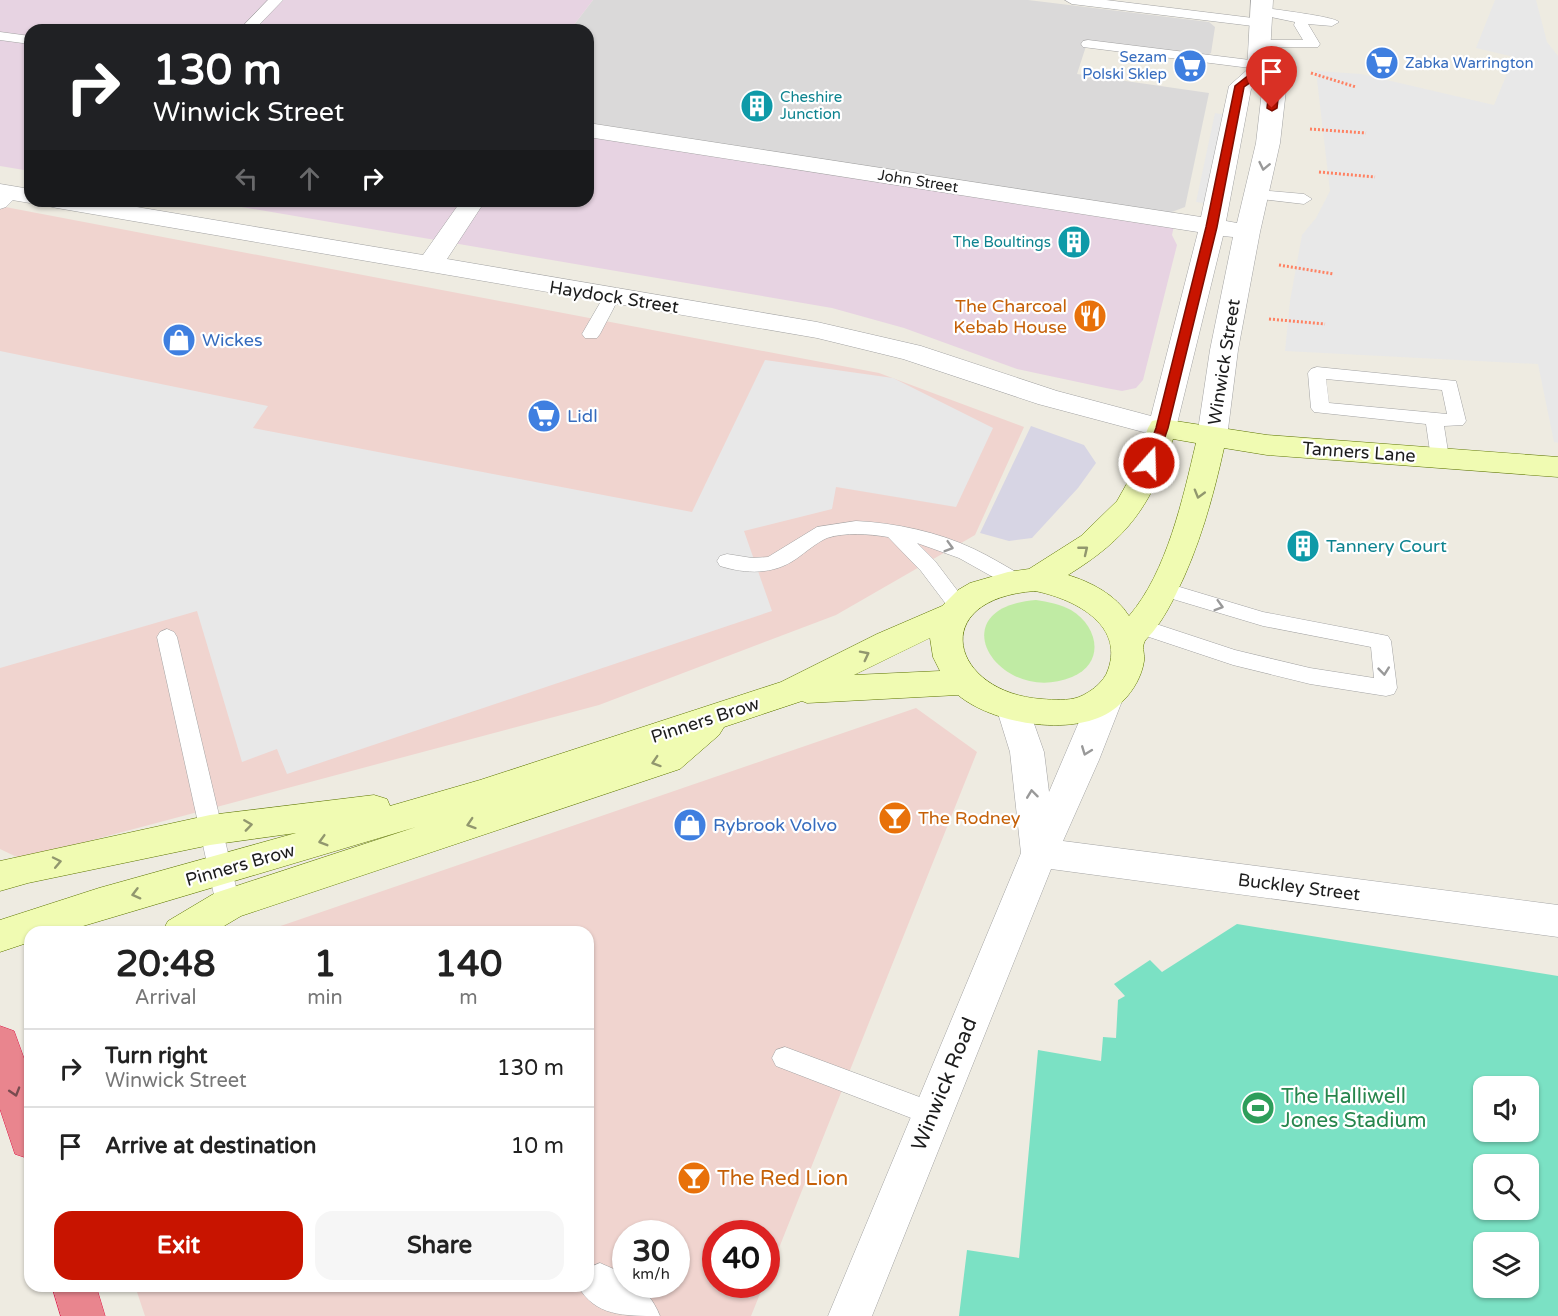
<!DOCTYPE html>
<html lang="en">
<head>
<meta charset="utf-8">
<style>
	body { margin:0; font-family:"Varela Round",sans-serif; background:#f6f6f6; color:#222; height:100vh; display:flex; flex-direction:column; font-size:22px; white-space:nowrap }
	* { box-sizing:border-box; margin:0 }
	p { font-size:20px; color:#767676 }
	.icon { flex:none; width:33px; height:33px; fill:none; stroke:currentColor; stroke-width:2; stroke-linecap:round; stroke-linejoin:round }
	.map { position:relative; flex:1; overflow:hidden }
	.drawer { position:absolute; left:24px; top:926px; width:570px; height:366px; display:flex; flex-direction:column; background:#fff; border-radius:18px; box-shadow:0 2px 4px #0004 }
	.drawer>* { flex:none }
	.guide { position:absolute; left:24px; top:24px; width:570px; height:183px; border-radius:18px; box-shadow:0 2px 4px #0004; background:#202124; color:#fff; overflow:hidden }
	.tools { position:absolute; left:1473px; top:1076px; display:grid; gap:12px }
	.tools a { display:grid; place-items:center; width:66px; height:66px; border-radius:12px; background:#fff; box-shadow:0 2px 4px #0004; font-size:30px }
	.speed { position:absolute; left:612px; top:1220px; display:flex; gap:12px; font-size:30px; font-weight:700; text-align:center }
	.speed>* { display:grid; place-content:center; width:78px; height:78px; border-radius:50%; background:#fff; box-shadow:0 2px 4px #0004; line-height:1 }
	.speed small { font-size:15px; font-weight:400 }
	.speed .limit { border:9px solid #d22; background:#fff; color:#111 }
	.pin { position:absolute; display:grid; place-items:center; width:51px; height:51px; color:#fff; margin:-62px -26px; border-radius:50% 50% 50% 0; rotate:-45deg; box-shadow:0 0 6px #0007 }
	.pin .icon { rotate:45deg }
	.me { position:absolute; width:66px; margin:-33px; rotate:20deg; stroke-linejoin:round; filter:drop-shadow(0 0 4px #0008) }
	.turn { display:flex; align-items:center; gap:21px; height:126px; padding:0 30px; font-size:27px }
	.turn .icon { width:78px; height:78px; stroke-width:2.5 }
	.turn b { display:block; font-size:42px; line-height:51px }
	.lanes { display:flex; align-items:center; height:57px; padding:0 30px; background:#0003; justify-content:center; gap:30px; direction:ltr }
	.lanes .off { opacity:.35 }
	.eta { display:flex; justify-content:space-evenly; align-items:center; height:102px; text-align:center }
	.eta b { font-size:36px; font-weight:800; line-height:42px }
	.cta { display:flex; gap:12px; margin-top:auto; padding:12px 30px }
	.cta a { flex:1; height:69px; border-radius:18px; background:#c81400; color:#fff; font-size:24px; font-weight:800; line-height:69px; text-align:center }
	.cta a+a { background:#f6f6f6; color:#222 }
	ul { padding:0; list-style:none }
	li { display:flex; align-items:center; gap:18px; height:78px; padding:0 30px; border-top:2px solid #e0e0e0 }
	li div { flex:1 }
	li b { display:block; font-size:22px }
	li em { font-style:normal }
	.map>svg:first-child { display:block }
</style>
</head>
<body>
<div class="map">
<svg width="1558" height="1316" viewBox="0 0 1558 1316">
	<rect width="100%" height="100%" fill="#eeebe1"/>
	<path fill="#dad9d9" d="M 593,0 L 1028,0 L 1209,22 L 1215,27 L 1211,53 L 1207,55 L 1088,40 L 1077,74 L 1209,93 L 1185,207 L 1169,213 L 588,123 L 588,30 L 570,30 Z"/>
	<g fill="#f0d4cf" fill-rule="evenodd">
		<path d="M 0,206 L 879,373 L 1024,427 L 975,535 L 836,615 L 599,705 L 21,859 L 0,849 Z"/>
		<path d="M 916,708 L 977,752 L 767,1278 L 766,1233 L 716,1233 L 716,1284 L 764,1284 L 751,1316 L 145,1316 L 135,1286 L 588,1286 L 588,932 L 266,931 ZM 626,1233 L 676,1233 L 676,1284 L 626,1284 Z"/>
	</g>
	<g fill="#e7d3e2">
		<path d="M 0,0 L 593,0 L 570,30 L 30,30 L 30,171 L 0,166 Z"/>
		<path d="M 588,130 L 1175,221 L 1172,235 L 1177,245 L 1143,380 L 1136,388 L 1122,391 L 1106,388 L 1017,369 L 904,328 L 832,308 L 207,201 L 588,201 Z"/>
	</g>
	<path fill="#c0eba4" d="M 1036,600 C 1048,602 1060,604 1071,610 C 1098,626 1106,663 1072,677 C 999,707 936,608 1036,600 Z"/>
	<path fill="#7be1c4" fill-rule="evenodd" d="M 1237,924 L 1558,976 L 1558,1316 L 959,1316 L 967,1250 L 1019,1258 L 1038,1050 L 1101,1061 L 1103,1037 L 1116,1038 L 1118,1000 L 1125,996 L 1114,984 L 1150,960 L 1162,972 ZM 1484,1086 L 1528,1086 L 1528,1131 L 1484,1131 ZM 1484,1164 L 1528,1164 L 1528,1209 L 1484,1209 ZM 1484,1242 L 1528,1242 L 1528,1287 L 1484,1287 Z"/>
	<g fill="#e8e8e8">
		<path d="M 1495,0 L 1536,0 L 1547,42 L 1558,56 L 1558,443 L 1554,442 L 1538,364 L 1285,351 L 1290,301 L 1302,235 L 1316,218 L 1330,191 L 1316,71 L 1361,74 L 1494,105 L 1514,57 L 1476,48 Z"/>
		<path d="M 1215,113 L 1230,116 L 1211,204 L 1196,202 Z"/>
		<path d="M 0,351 L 268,406 L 253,428 L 692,512 L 765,360 L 893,378 L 993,428 L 956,507 L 836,487 L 832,509 L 744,531 L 772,611 L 287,774 L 277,749 L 242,762 L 197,611 L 0,668 Z"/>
	</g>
	<path fill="#d7d5e4" d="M 1031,426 L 1084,445 L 1096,463 L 1078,488 L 1032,538 L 1009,541 L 980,533 Z"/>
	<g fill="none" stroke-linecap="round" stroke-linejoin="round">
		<defs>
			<g id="lane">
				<path d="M 268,0 L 283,0 L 254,30 L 239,30 Z"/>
				<path d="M 1065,0 L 1106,0 L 1261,19 L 1268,23 L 1261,27 L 1072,4 Z"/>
				<path d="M 1261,7 C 1275,10 1333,16 1339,22 L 1332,26 L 1308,24 L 1320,44 L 1318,47 L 1259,47 L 1252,43 L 1254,40 L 1303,40 L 1294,25 L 1295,22 L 1256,14 L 1254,11 Z"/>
				<path d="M 0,32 L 30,36 L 30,44 L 0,40 Z"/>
				<path d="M 1088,40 L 1258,61 L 1265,65 L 1258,69 L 1083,47 L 1081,44 L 1083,41 Z"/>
				<path d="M 12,188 L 20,193 L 6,207 L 0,209 L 0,195 Z"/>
				<path d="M 1258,190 L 1304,194 L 1312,199 L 1304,204 L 1252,198 L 1250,195 Z"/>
				<path d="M 612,291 L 618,292 L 620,296 L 600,334 L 597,338 L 585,338 L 582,334 L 604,296 L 606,292 Z"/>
				<path d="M 1317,367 L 1456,381 L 1466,421 L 1463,425 L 1444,426 L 1449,458 L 1447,462 L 1440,464 L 1433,462 L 1431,458 L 1426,424 L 1314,412 L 1311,408 L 1308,373 L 1311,369 ZM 1326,379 L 1442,390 L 1447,414 L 1329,403 Z"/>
				<path d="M 856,521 C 896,523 938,532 974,549 C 991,557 1007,567 1023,576 L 1026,581 L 1023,586 L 1016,588 L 1009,586 L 959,558 L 917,543 L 935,561 L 966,602 L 969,607 L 966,612 L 959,614 L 952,612 L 921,571 L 888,537 C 868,534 846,532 827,538 C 816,543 806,552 796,559 C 773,575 746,574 720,566 L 717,561 L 720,556 L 727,554 L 752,558 L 768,557 L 817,527 Z"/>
				<path d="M 1163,582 L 1263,612 L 1388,636 L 1391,641 L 1397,688 L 1394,694 L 1386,696 L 1310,684 L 1233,665 L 1134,632 L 1131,627 L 1134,622 L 1141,619 L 1235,650 L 1310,668 L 1374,678 L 1371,647 L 1263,626 L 1156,594 L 1153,589 L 1156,584 Z"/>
				<path d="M 167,629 L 174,632 L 177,637 L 240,904 L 236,911 L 228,914 L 220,911 L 216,904 L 157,637 L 160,632 Z"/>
				<path d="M 785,1047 L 941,1105 L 945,1114 L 941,1123 L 932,1126 L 776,1066 L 772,1058 L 776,1050 Z"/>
			</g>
			<g id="street">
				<path d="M 1251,0 L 1273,0 L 1269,72 L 1286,90 L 1280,143 L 1260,232 L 1238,350 L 1227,437 L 1222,444 L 1212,447 L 1202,444 L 1197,437 L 1210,350 L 1233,237 L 1223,236 L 1176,428 L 1172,435 L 1162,437 L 1038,404 L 903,359 L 817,338 L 57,208 L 48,206 L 45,201 L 101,201 L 423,255 L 461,201 L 485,201 L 447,259 L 817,322 L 921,346 L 1057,391 L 1151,416 L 1198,232 L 588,137 L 588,123 L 1201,217 L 1229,86 L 1247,70 ZM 1256,85 L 1262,91 L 1256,143 L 1237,223 L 1226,221 L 1251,89 Z"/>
				<path d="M 0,184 L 30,189 L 30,201 L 39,201 L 30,203 L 0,198 Z"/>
				<path d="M 1107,683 L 1119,687 L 1124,696 L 1099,760 L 1063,841 L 1558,905 L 1558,937 L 1051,869 L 872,1316 L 828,1316 L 1021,853 L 1010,752 L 997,710 L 1002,701 L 1014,697 L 1026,701 L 1044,752 L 1049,792 L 1090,696 L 1095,687 Z"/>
				<path d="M 600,1263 L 616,1270 L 626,1278 L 626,1284 C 643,1284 654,1301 660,1316 C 623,1316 595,1316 578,1286 L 588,1286 L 588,1268 Z"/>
			</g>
			<path id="secondary" d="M 1162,419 L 1267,435 L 1558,457 L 1558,477 L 1267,455 L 1224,448 C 1213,498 1199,548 1176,594 C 1170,606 1163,619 1155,629 C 1152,634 1145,639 1144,643 C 1142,648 1145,656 1144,661 C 1142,676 1133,691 1123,701 C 1088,741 995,726 958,695 L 807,703 L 802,701 L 724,727 L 719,735 L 680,769 L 241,916 L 214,932 L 162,932 L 168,921 L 215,893 L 416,827 L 63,932 L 30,932 L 30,942 L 0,952 L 0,920 L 99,888 L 296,833 L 210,845 L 28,883 L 0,891 L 0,861 L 210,815 L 374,795 L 387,799 L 390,806 L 480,780 L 781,682 L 877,634 L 942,606 L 958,590 L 970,583 L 1008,572 L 1029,569 L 1081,536 L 1117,501 L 1130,478 L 1148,428 L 1152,421 ZM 1173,439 L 1196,443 C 1183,498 1167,572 1129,616 C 1116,595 1091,582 1068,575 C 1128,538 1151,506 1173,439 ZM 1035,591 C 1071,598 1125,623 1108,670 C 1104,682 1091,692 1079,697 C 1068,701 1054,700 1042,699 C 951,693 925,599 1035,591 ZM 930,638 L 933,657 L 940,671 L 854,675 Z"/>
			<g id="highway">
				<path d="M 0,1026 L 14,1031 L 30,1075 L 30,1159 L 15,1154 L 0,1109 Z"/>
				<path d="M 52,1286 L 96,1286 L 105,1316 L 61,1316 Z"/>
			</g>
		</defs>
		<use href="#lane" stroke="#a3a3a3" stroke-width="1"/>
		<use href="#street" stroke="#a3a3a3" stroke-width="1"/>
		<use href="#secondary" stroke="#5d7501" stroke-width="1"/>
		<use href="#highway" stroke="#dd1d4c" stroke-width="1"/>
		<g stroke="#ff8162" stroke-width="3" stroke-dasharray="2 2" stroke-linecap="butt">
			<path d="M 1311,73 L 1356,87"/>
			<path d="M 1310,129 L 1366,133"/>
			<path d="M 1319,172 L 1375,177"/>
			<path d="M 1279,265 L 1334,274"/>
			<path d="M 1269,319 L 1325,324"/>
		</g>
		<use href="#lane" fill="#fff" fill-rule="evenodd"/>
		<use href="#street" fill="#fff" fill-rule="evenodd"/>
		<use href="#secondary" fill="#f0fbb2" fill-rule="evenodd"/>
		<use href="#highway" fill="#e9858e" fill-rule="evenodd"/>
	</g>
	<defs><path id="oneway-chevron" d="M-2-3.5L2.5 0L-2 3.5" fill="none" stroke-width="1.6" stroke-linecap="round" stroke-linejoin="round" transform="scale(1.5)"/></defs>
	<g stroke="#999">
		<use href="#oneway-chevron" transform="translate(1264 166) rotate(102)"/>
		<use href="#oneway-chevron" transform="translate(949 547) rotate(16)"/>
		<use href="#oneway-chevron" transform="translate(1219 606) rotate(16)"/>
		<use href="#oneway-chevron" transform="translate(1384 671) rotate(84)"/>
		<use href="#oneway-chevron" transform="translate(1086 751) rotate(111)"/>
		<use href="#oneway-chevron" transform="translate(1032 794) rotate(-97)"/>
	</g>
	<g stroke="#91976e">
		<use href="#oneway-chevron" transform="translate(1199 494) rotate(106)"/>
		<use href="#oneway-chevron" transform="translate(1084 550) rotate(-39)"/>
		<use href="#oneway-chevron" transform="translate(865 655) rotate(-27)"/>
		<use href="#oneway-chevron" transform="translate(656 762) rotate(162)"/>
		<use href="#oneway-chevron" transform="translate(471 824) rotate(162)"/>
		<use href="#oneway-chevron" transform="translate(248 825) rotate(-8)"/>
		<use href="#oneway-chevron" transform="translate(323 841) rotate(164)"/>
		<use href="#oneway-chevron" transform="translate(57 862) rotate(-12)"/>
		<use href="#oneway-chevron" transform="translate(136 894) rotate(165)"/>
	</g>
	<use stroke="#784b4f" href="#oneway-chevron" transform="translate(15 1092) rotate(73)"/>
	<path fill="#c81400" stroke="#820d00" stroke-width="1.5" d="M 1254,71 L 1261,71 L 1279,90 L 1277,108 L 1272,111 L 1267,108 L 1269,90 L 1257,78 L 1244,87 L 1217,227 L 1168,428 L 1156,463 L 1149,467 L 1143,463 L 1156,428 L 1206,227 L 1235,86 Z"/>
	<defs>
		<symbol id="supermarket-disc" viewBox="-11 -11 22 22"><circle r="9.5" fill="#3f7fe0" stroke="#fff"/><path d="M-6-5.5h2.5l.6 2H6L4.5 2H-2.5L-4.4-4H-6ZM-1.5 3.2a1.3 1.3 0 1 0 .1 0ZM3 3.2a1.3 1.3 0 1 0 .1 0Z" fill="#fff"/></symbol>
		<symbol id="building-disc" viewBox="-11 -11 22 22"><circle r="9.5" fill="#0f9aa8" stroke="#fff"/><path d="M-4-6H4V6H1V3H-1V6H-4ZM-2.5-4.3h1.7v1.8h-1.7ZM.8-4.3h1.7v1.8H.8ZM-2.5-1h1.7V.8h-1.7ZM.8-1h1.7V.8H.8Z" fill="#fff"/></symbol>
		<symbol id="restaurant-disc" viewBox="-11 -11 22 22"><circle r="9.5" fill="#e8710a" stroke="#fff"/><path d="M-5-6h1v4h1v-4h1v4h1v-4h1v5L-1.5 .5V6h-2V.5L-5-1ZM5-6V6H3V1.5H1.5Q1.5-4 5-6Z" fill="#fff"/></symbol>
		<symbol id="shop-disc" viewBox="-11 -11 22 22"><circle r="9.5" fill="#3f7fe0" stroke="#fff"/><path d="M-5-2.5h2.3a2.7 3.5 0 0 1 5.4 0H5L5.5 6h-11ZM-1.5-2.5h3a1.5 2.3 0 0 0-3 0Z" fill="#fff"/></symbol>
		<symbol id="bar-disc" viewBox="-11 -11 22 22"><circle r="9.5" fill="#e8710a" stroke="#fff"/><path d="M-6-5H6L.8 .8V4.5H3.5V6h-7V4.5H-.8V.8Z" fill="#fff"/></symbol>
		<symbol id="stadium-disc" viewBox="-11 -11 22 22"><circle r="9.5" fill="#2e9e5b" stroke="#fff"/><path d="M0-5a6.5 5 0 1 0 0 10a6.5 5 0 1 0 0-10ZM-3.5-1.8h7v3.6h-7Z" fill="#fff"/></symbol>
	</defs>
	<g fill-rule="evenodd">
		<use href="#supermarket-disc" x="1363" y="44" width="38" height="38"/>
		<use href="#supermarket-disc" x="1171" y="47" width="38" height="38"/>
		<use href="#building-disc" x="738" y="87" width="38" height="38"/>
		<use href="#building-disc" x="1055" y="223" width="38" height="38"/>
		<use href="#restaurant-disc" x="1071" y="297" width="38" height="38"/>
		<use href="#shop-disc" x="160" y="321" width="38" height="38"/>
		<use href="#supermarket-disc" x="525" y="397" width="38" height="38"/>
		<use href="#building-disc" x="1284" y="527" width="38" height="38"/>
		<use href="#bar-disc" x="876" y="799" width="38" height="38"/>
		<use href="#shop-disc" x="671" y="806" width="38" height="38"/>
		<use href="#stadium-disc" x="1239" y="1089" width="38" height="38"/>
		<use href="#bar-disc" x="675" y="1159" width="38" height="38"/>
	</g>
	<g text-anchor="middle" stroke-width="4.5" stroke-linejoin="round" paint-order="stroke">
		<g font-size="15" fill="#366cbe" stroke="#fff" text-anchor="end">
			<text x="1167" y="62">Sezam<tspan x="1167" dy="17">Polski Sklep</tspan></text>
			<text x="1405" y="68" text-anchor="start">Zabka Warrington</text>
		</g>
		<g font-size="15" fill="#0d838f" stroke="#fff" text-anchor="start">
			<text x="780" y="102">Cheshire<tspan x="780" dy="17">Junction</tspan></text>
			<text x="1051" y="247" text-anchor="end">The Boultings</text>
		</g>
		<g font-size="15" fill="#1c1c1c" stroke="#fff">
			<text transform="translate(918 181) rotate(9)" y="5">John Street</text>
		</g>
		<g font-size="18" fill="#1c1c1c" stroke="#fff">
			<text transform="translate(614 297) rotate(9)" y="6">Haydock Street</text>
			<text transform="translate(1224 362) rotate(-81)" y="6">Winwick Street</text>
			<text transform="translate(1359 452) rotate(4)" y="6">Tanners Lane</text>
			<text transform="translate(705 720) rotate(-18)" y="6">Pinners Brow</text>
			<text transform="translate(240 865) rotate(-16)" y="6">Pinners Brow</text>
			<text transform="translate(1299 887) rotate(7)" y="6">Buckley Street</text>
		</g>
		<g font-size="18" fill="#c56008" stroke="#fff" text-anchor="end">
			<text x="1067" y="312">The Charcoal<tspan x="1067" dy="21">Kebab House</tspan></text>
			<text x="918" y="824" text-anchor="start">The Rodney</text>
		</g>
		<g font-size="18" fill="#366cbe" stroke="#fff" text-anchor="start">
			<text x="202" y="346">Wickes</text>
			<text x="567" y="422">Lidl</text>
			<text x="713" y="831">Rybrook Volvo</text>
		</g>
		<g font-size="18" fill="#0d838f" stroke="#fff" text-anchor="start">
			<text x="1326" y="552">Tannery Court</text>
		</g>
		<g font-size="21" fill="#1c1c1c" stroke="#fff">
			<text transform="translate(944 1084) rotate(-68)" y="7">Winwick Road</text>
		</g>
		<g font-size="21" fill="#27864d" stroke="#fff" text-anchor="start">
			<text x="1281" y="1103">The Halliwell<tspan x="1281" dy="24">Jones Stadium</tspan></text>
		</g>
		<g font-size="21" fill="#c56008" stroke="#fff" text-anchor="start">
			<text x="717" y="1185">The Red Lion</text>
		</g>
	</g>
</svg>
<div class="tools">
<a><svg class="icon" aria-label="sound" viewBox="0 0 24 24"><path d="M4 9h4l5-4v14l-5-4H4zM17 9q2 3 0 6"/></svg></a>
<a><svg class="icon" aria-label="search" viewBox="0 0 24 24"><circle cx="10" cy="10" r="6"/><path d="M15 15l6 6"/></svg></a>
<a><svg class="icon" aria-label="layers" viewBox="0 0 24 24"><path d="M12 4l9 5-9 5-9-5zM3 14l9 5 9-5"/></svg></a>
</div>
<div class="speed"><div>30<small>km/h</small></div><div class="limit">40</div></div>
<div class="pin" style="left:1272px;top:108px;background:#d93025"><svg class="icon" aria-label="arrive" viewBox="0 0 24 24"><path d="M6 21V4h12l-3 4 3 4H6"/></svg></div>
<svg class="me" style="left:1149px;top:463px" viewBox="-20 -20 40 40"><circle r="17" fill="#c81400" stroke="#fff" stroke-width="3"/><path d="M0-11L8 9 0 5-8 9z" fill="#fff"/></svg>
<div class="guide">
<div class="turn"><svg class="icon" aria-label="right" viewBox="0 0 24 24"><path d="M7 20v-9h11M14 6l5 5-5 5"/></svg><div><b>130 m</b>Winwick Street</div></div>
<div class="lanes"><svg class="icon off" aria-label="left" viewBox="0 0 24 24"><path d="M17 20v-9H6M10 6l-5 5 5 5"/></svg><svg class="icon off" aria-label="ahead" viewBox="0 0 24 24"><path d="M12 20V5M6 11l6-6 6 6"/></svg><svg class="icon" aria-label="right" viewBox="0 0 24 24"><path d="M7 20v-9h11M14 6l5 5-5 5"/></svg></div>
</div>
<section class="drawer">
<div class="eta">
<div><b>20:48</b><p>Arrival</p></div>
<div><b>1</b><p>min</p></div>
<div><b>140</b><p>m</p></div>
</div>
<ul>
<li><svg class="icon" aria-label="right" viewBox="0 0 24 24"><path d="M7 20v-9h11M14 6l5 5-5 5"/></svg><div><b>Turn right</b><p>Winwick Street</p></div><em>130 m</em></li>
<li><svg class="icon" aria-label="arrive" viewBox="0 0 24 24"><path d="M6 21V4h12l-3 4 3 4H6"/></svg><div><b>Arrive at destination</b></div><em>10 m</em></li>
</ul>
<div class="cta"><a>Exit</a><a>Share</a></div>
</section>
</div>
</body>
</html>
